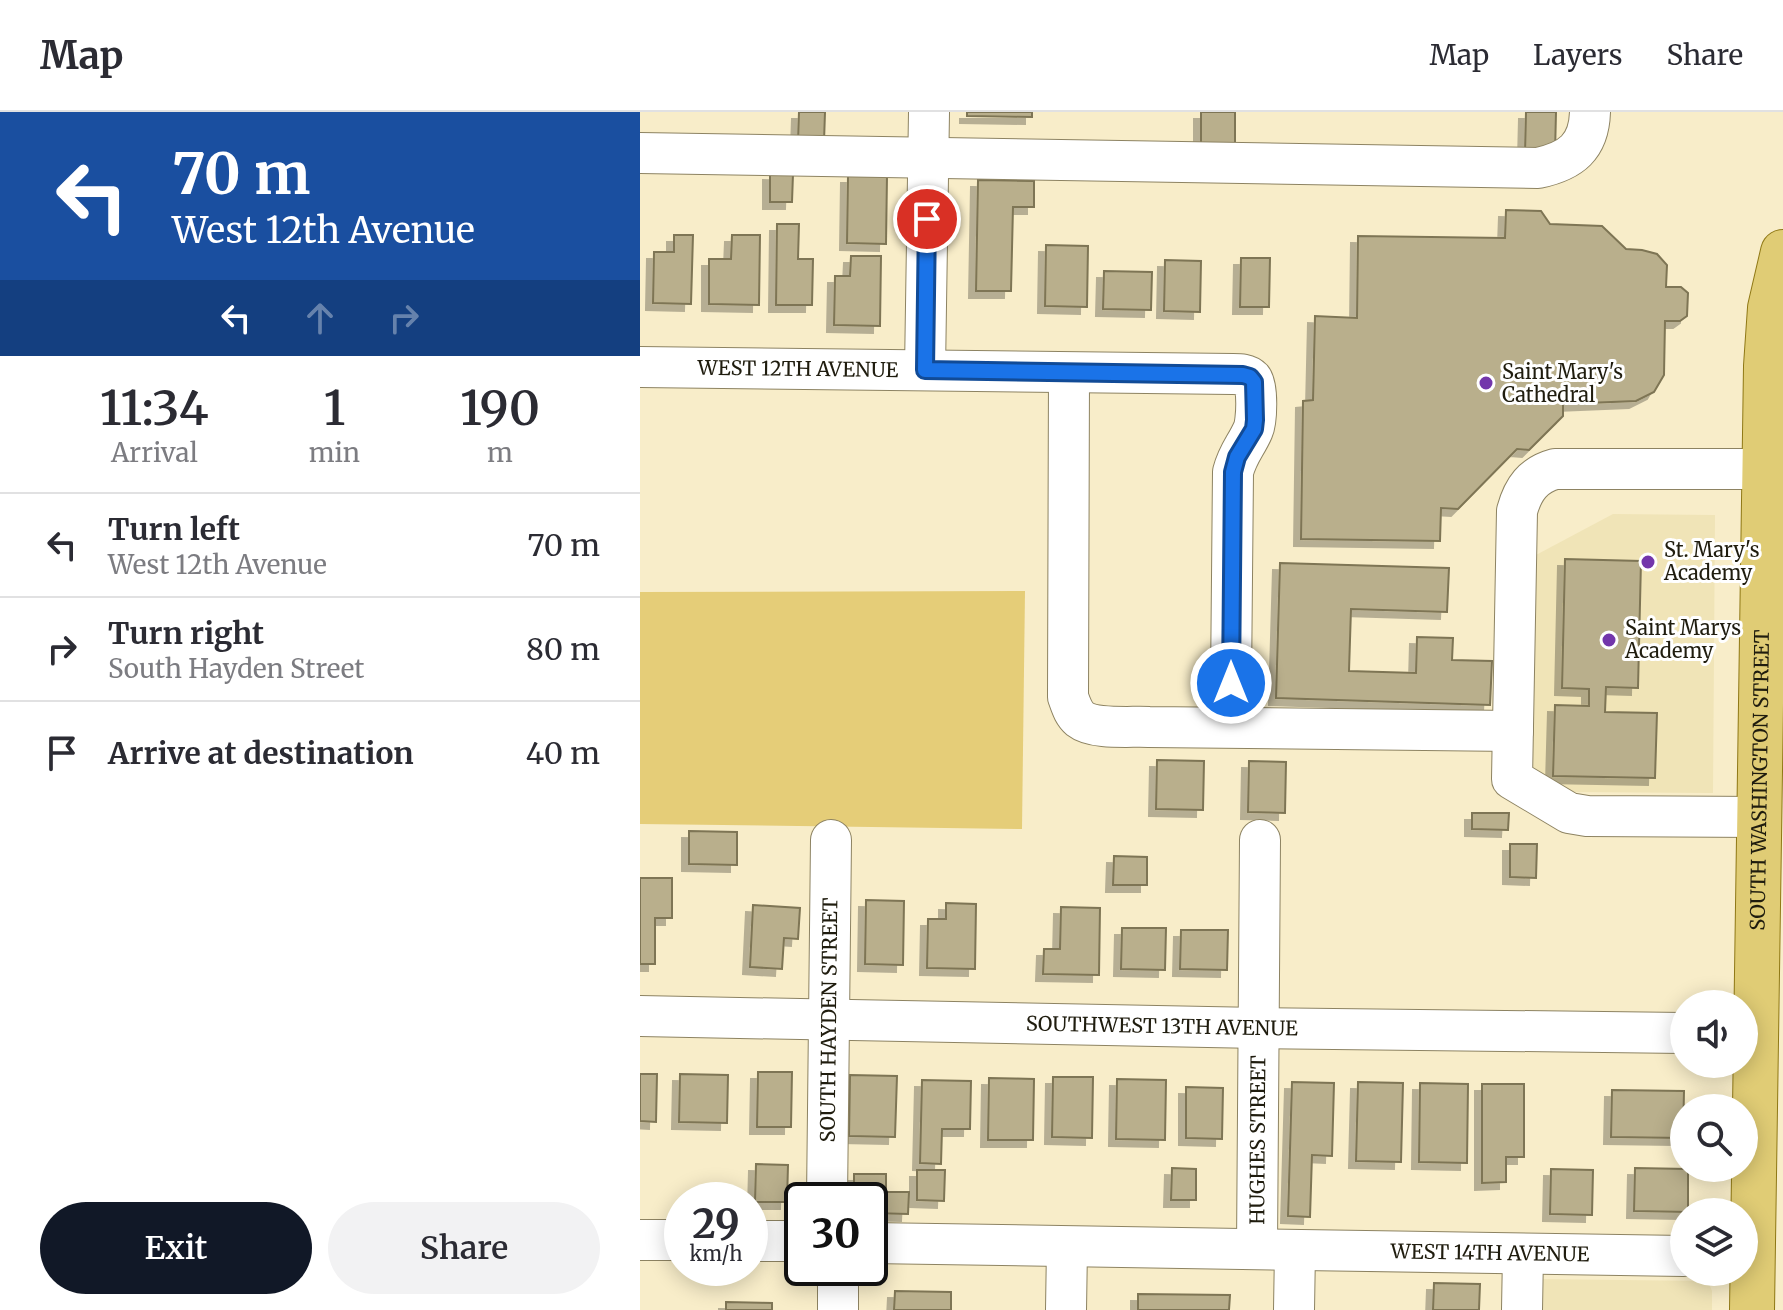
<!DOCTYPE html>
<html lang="en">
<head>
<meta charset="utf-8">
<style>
	body { margin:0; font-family:Merriweather,serif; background:#f2f2f3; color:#2b2b33; height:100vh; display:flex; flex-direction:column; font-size:30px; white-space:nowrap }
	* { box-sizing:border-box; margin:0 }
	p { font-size:26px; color:#7c7c81 }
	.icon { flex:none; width:44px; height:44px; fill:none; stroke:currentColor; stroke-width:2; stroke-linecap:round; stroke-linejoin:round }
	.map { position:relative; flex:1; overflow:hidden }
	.drawer { display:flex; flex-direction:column; background:#fff; width:640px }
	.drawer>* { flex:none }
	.hud { background:#1a4fa0; color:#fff; overflow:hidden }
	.tools { position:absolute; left:1030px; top:878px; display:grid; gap:16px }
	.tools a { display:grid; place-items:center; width:88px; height:88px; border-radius:50%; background:#fff; box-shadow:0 4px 20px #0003; font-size:40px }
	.speed { position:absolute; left:24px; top:1070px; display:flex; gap:16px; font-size:40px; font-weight:700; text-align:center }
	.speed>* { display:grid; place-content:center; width:104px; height:104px; border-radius:50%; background:#fff; box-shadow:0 4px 20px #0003; line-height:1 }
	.speed small { font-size:20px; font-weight:400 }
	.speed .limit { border:4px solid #111; border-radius:12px; background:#fff; color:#111 }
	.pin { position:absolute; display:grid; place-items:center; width:68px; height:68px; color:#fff; margin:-34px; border:4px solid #fff; border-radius:50%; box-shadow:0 2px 8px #0007 }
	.me { position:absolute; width:88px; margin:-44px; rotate:0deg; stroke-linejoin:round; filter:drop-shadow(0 0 6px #0008) }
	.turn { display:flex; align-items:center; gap:28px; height:168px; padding:0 40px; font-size:36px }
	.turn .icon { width:104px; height:104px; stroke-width:2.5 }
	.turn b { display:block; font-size:56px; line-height:68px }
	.lanes { display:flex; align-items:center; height:76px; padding:0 40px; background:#0003; justify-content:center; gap:40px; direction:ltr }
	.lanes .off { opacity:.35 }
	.eta { display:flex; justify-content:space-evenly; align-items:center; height:136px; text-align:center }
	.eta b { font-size:48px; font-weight:600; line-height:56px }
	.primary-button { display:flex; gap:16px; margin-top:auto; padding:16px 40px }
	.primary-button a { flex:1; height:92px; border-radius:48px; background:#111827; color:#fff; font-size:32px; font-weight:600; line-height:92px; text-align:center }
	.primary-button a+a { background:#f2f2f3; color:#2b2b33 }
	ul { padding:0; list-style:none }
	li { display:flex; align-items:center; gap:24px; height:104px; padding:0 40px; border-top:2px solid #e1e1e2 }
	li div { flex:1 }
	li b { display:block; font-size:30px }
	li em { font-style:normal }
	header { display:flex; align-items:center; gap:48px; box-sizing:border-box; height:112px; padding:0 40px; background:#fff; border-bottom:2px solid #e1e1e2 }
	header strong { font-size:38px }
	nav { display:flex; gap:44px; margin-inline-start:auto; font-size:28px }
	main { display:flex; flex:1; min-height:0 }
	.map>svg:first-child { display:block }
</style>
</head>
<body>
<header>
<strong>Map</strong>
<nav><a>Map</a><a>Layers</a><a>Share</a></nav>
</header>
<main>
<section class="drawer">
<div class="hud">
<div class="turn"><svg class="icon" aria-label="left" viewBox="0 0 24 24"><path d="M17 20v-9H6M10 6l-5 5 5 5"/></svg><div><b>70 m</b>West 12th Avenue</div></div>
<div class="lanes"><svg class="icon" aria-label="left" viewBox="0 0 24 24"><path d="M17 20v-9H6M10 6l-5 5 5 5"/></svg><svg class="icon off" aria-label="ahead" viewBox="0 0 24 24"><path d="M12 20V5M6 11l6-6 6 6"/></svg><svg class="icon off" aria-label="right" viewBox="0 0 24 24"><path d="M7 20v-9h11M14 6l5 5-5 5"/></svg></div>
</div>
<div class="eta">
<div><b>11:34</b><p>Arrival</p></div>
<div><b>1</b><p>min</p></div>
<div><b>190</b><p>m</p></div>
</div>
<ul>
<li><svg class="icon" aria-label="left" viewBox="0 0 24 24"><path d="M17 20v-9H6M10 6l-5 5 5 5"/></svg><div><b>Turn left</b><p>West 12th Avenue</p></div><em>70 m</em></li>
<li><svg class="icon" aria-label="right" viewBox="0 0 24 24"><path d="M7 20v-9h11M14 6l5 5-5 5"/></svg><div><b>Turn right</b><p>South Hayden Street</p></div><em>80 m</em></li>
<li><svg class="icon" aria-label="arrive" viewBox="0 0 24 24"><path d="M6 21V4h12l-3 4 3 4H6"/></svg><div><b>Arrive at destination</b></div><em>40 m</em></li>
</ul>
<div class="primary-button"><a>Exit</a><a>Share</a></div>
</section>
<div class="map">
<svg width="1143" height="1198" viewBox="0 0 1143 1198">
	<defs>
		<filter id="shadow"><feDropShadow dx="-7" dy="7" stdDeviation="0" flood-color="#0004"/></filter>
	</defs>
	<rect width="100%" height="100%" fill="#f8edc9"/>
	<g fill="#f0e4b7">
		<path d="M 973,402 L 1075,403 L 1073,681 L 929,680 L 890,659 L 896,443 Z"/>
		<path d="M 894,1167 L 1068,1169 L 1072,1179 L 1072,1198 L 893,1198 Z"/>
	</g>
	<path fill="#e5cd78" d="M 385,479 L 382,717 L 0,712 L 0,480 Z"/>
	<g fill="#b9af8c" stroke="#7e7554" stroke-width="2" filter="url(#shadow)">
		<path d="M 159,0 L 185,0 L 184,30 L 158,29 Z"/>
		<path d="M 327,0 L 392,0 L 392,5 L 327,4 Z"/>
		<path d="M 561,0 L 595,0 L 595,32 L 561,31 Z"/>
		<path d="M 886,0 L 916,0 L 915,42 L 885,41 Z"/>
		<path d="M 130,61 L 153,62 L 152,90 L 130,90 Z"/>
		<path d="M 208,64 L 247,64 L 246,132 L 207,131 Z"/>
		<path d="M 338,68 L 394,69 L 394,95 L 373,95 L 371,179 L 336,179 Z"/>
		<path d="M 866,98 L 901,99 L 910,112 L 962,114 L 986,137 L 1002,138 L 1017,142 L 1027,153 L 1026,175 L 1041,175 L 1048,181 L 1047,204 L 1040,209 L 1025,209 L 1024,263 L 1014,280 L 996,289 L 923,292 L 923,304 L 889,338 L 877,337 L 818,397 L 801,396 L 800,429 L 661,427 L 663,289 L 673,288 L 675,204 L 717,206 L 718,124 L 865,126 Z"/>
		<path d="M 137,112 L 159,112 L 158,147 L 173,147 L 172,193 L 136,193 Z"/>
		<path d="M 34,123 L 53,123 L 51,192 L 13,191 L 14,140 L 34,140 Z"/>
		<path d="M 92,123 L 120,123 L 119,193 L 69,192 L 69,147 L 91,147 Z"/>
		<path d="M 406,133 L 448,134 L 447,195 L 405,194 Z"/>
		<path d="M 211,144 L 241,144 L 240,214 L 194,213 L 195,164 L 210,164 Z"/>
		<path d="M 601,146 L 630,146 L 629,195 L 600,195 Z"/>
		<path d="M 525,148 L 561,149 L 560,200 L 524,199 Z"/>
		<path d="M 464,159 L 512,160 L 511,198 L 463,197 Z"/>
		<path d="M 925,447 L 1001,449 L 998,576 L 966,575 L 965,600 L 1017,601 L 1015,666 L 913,664 L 915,593 L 949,594 L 949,577 L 922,576 Z"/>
		<path d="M 640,451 L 809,456 L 807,500 L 711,497 L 709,559 L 776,561 L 777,525 L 813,526 L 812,548 L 852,549 L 850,593 L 636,586 Z"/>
		<path d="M 517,648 L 564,649 L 563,698 L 516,697 Z"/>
		<path d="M 609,649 L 646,650 L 645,701 L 608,700 Z"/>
		<path d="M 832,701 L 869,701 L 868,718 L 832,717 Z"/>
		<path d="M 49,719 L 97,720 L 97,753 L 49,752 Z"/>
		<path d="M 870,732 L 897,732 L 896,766 L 870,765 Z"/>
		<path d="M 474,744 L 507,745 L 507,773 L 473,773 Z"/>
		<path d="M 0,766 L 32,766 L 32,806 L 15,806 L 15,852 L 0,852 Z"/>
		<path d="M 226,788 L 264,789 L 263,853 L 225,852 Z"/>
		<path d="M 306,791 L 336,792 L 335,857 L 287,856 L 288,807 L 306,807 Z"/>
		<path d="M 113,793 L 160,796 L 158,827 L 144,826 L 142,857 L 110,855 Z"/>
		<path d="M 421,795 L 460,796 L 459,863 L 403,862 L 404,837 L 420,837 Z"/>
		<path d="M 482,816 L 526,816 L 525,858 L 481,857 Z"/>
		<path d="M 541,818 L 588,818 L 587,858 L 540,857 Z"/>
		<path d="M 118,960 L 152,960 L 151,1015 L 117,1015 Z"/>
		<path d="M 0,962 L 17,962 L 16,1010 L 0,1009 Z"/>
		<path d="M 40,962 L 88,963 L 87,1011 L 39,1010 Z"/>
		<path d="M 210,963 L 257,964 L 255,1025 L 209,1024 Z"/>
		<path d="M 413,965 L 453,965 L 452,1026 L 412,1025 Z"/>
		<path d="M 349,966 L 394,967 L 393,1028 L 348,1028 Z"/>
		<path d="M 477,967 L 526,968 L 525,1028 L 476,1027 Z"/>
		<path d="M 282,968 L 331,969 L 330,1017 L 302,1017 L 301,1052 L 280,1051 Z"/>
		<path d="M 652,970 L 694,971 L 692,1044 L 672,1043 L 670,1105 L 648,1104 Z"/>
		<path d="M 718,970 L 763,971 L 761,1050 L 716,1049 Z"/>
		<path d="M 780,971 L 828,972 L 827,1051 L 779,1050 Z"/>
		<path d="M 842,972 L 884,972 L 884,1045 L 866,1045 L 866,1070 L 842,1071 Z"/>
		<path d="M 546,975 L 583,976 L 582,1027 L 546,1026 Z"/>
		<path d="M 972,978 L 1044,979 L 1043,1026 L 971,1025 Z"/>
		<path d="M 116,1052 L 148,1053 L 147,1090 L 115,1090 Z"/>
		<path d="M 532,1056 L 556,1057 L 556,1088 L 531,1088 Z"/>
		<path d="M 995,1056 L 1048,1057 L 1048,1100 L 994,1099 Z"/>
		<path d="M 911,1057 L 953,1058 L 952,1103 L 910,1102 Z"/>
		<path d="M 277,1058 L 305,1058 L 304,1089 L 277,1088 Z"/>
		<path d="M 214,1062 L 246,1062 L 246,1080 L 269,1080 L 268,1102 L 230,1101 L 230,1088 L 214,1088 Z"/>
		<path d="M 794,1171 L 840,1172 L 839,1198 L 793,1198 Z"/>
		<path d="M 255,1179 L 311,1180 L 311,1198 L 254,1198 Z"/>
		<path d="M 498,1182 L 590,1183 L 589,1198 L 498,1198 Z"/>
		<path d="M 86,1190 L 132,1191 L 132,1198 L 86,1198 Z"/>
	</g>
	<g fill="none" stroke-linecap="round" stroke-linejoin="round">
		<defs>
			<g id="minor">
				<path d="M 0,41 L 898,56 C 931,49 949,35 950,0"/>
				<path id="s1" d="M 0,255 L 593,262 C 600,262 607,262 612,267 C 618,274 617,309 613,318 C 606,334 598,341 593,360 L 591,571"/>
				<path d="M 285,258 L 289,0"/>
				<path d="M 429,261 L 428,585 C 431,593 433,601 440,607 C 454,618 491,614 509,615 L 873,619"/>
				<path d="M 1120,705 L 947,704 L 929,701 L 872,667 L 877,399 C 883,377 893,363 915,357 L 1125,357"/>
				<path id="s2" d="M 0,904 L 619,916 L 1044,921"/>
				<path id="s3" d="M 187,1088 L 191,728"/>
				<path d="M 0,1128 L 42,1128"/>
				<path d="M 110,1129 L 162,1129"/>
				<path id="s4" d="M 230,1131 L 1044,1144"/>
				<path id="s5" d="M 617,1136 L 620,728"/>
				<path d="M 194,1156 L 198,1172 L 198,1198"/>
				<path d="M 426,1198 L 427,1135"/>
				<path d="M 654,1198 L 655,1138"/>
				<path d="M 882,1198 L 883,1142"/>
			</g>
			<g id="major">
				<path id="s6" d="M 1112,1198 L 1126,254 L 1130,196 L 1143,140"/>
			</g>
		</defs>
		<use href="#minor" stroke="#8d8362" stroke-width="42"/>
		<use href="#major" stroke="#8f7815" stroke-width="46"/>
		<use href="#minor" stroke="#fff" stroke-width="40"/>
		<use href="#major" stroke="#e0cc75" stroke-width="44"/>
	</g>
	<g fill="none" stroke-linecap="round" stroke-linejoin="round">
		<defs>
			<path id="route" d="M 287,107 L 285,258 L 603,263 L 610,265 L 614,270 L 615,308 L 614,317 L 597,345 L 593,360 L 591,571"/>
		</defs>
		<use href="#route" stroke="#114b97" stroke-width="20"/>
		<use href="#route" stroke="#1a73e8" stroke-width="14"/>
	</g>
	<g fill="#7336ab" stroke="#fff" stroke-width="3">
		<circle cx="846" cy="271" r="8"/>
		<circle cx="1008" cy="450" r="8"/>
		<circle cx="969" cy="528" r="8"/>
	</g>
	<g text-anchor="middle" stroke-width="6" stroke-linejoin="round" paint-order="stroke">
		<g font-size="20" fill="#1f1c0e" stroke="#fff">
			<text dy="7" stroke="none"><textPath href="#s1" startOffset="158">WEST 12TH AVENUE</textPath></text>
			<text dy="7" stroke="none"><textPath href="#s6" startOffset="530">SOUTH WASHINGTON STREET</textPath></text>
			<text dy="7" stroke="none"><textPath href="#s3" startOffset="180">SOUTH HAYDEN STREET</textPath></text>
			<text dy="7" stroke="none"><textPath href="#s2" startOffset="522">SOUTHWEST 13TH AVENUE</textPath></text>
			<text dy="7" stroke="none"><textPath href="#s5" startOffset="108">HUGHES STREET</textPath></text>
			<text dy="7" stroke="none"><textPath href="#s4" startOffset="620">WEST 14TH AVENUE</textPath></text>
		</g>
		<g font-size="20" fill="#1f1c0e" stroke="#fff" text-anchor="start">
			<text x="862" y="267">Saint Mary's<tspan x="862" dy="23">Cathedral</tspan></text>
			<text x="1024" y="445">St. Mary's<tspan x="1024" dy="23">Academy</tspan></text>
			<text x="985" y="523">Saint Marys<tspan x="985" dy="23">Academy</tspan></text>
		</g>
	</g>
</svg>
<div class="tools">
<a><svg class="icon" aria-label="sound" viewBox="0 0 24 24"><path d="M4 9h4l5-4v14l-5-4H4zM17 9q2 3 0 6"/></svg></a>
<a><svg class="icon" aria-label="search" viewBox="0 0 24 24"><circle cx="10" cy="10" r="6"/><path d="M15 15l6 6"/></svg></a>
<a><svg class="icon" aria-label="layers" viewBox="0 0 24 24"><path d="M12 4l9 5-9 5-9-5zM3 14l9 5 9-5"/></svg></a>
</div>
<div class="speed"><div>29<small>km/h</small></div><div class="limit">30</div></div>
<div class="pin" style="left:287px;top:107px;background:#d93025"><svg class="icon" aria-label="arrive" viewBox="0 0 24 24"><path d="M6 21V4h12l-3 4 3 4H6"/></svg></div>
<svg class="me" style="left:591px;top:571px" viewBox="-20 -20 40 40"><circle r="17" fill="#1a73e8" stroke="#fff" stroke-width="3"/><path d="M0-11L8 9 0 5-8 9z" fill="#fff"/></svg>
</div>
</main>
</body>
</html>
